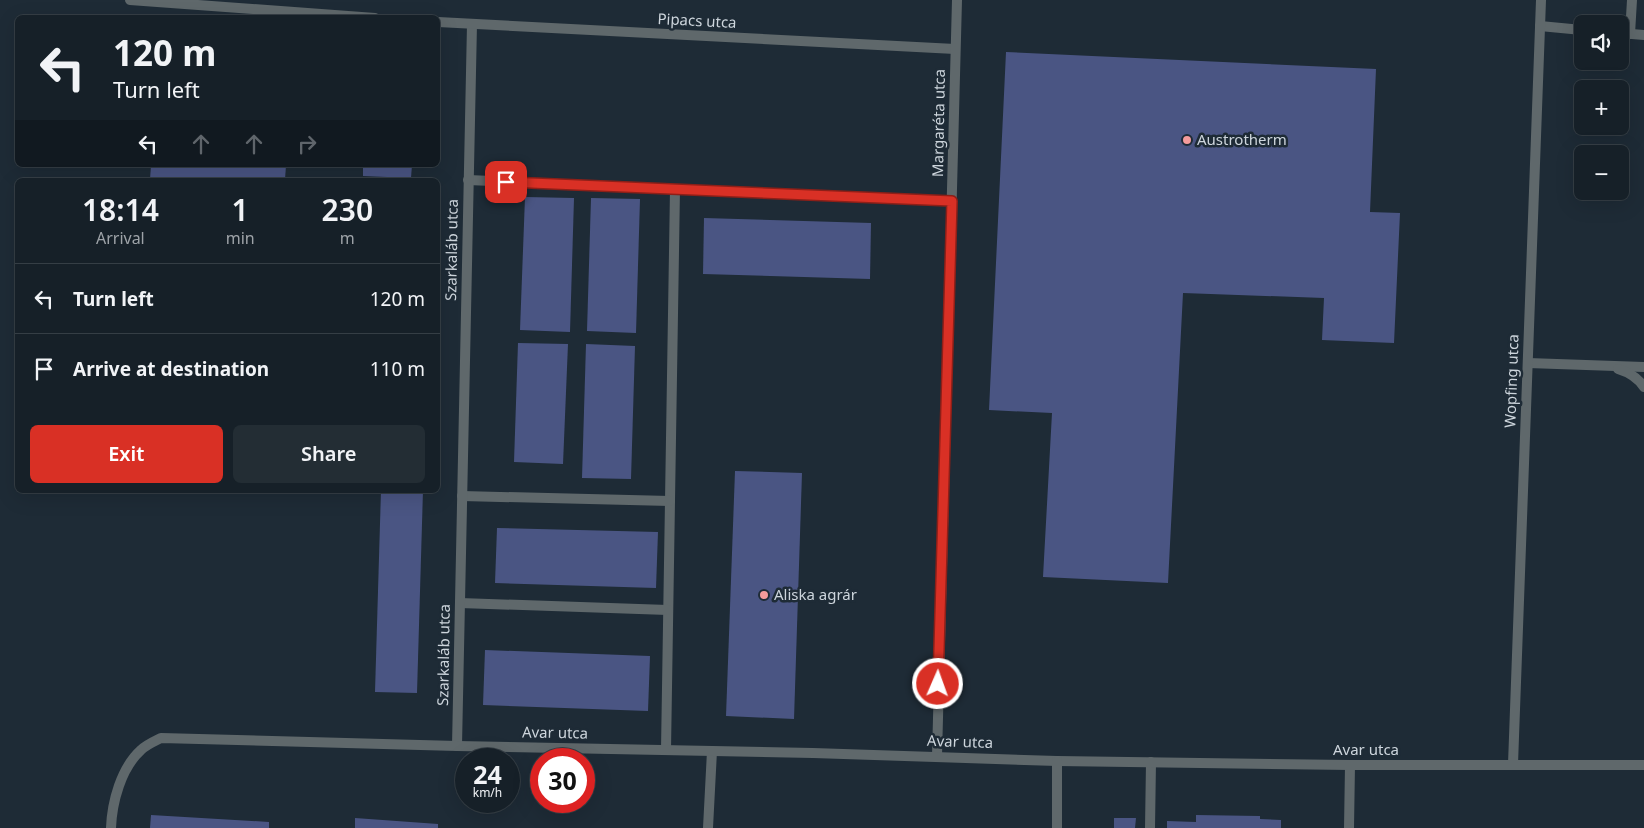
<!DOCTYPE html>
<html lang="en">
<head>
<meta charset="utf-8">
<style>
	body { margin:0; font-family:"Noto Sans",sans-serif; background:#232d34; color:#f1f3f6; height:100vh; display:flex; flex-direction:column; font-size:19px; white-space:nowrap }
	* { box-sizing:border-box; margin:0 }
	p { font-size:16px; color:#9ea3a8 }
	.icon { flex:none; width:28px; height:28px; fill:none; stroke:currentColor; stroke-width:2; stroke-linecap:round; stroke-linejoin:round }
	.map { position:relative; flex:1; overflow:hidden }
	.drawer { position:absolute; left:15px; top:178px; width:425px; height:315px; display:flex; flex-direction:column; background:#162028; border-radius:8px; box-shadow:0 5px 20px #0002,0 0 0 1px #353e45 }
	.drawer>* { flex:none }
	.top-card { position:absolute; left:15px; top:15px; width:425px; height:152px; border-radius:8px; box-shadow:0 5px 20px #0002,0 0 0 1px #353e45; background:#162028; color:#f1f3f6; overflow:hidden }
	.controls { position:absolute; left:1574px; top:15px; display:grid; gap:10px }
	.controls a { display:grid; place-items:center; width:55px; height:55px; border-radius:8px; background:#162028; box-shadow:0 5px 20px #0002,0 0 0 1px #353e45; font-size:25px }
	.speed { position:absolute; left:455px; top:748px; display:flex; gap:10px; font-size:25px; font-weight:700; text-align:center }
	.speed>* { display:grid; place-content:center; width:65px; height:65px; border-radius:50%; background:#162028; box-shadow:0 5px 20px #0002,0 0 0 1px #353e45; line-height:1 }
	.speed small { font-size:12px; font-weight:400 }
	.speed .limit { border:8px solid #d22; background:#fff; color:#111 }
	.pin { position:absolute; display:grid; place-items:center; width:42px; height:42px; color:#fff; margin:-21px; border-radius:10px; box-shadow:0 2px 8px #0006 }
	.me { position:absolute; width:55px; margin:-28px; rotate:2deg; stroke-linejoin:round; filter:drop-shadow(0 0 4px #0008) }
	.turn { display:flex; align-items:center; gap:18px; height:105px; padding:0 15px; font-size:22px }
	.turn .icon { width:65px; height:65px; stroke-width:2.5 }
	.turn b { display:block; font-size:35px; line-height:42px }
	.lanes { display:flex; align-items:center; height:48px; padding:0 15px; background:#0003; justify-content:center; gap:25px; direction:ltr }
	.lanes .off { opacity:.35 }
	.eta { display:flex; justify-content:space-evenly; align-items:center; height:85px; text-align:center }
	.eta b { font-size:30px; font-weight:600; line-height:35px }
	.button { display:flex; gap:10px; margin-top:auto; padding:10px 15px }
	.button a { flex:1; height:58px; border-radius:8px; background:#d93025; color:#fff; font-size:20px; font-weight:600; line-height:58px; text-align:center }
	.button a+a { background:#232d34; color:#f1f3f6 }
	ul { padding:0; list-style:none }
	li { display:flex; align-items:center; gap:15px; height:70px; padding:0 15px; border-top:1px solid #353e45 }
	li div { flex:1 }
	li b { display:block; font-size:19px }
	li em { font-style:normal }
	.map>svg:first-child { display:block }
</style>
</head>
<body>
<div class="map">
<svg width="1644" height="828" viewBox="0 0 1644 828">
	<rect width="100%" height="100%" fill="#1e2b36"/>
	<g fill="#4a5583">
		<path d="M 1006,52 L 1376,69 L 1370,212 L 1400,213 L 1394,343 L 1322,340 L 1324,298 L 1183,293 L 1168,583 L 1043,577 L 1052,413 L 989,410 Z"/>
		<path d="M 151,165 L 286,165 L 285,180 L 150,180 Z"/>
		<path d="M 363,165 L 412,165 L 411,178 L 363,176 Z"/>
		<path d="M 525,197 L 574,198 L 570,332 L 520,330 Z"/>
		<path d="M 591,198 L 640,199 L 636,333 L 587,331 Z"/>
		<path d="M 704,218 L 871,223 L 870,279 L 703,274 Z"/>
		<path d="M 518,343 L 568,344 L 563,464 L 514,462 Z"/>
		<path d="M 586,344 L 635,346 L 631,479 L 582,478 Z"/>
		<path d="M 735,471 L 802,473 L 794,719 L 726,716 Z"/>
		<path d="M 381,490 L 423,490 L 417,693 L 375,692 Z"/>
		<path d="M 497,528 L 658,532 L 656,588 L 495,583 Z"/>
		<path d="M 485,650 L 650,656 L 648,711 L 483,705 Z"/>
		<path d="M 151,815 L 269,822 L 269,828 L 150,828 Z"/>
		<path d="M 1196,815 L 1260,816 L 1260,819 L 1281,820 L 1281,828 L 1167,828 L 1167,821 L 1196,822 Z"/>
		<path d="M 355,818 L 438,824 L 438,828 L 355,828 Z"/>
		<path d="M 1114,818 L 1136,818 L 1135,828 L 1114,828 Z"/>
	</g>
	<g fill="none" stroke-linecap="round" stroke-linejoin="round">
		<g stroke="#5f686b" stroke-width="10">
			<path d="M 1540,26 L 1582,30"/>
			<path d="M 1620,33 L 1644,35"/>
			<path d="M 1630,34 L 1632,0"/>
			<path d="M 468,180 L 675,189 L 666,750"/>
			<path d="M 675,189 L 952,201"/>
			<path d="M 1528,363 L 1644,367"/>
			<path d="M 1618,369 C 1628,372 1638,378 1644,387"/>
			<path d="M 462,496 L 670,501"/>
			<path d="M 460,603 L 668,610"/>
			<path d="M 457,746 L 472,24"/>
			<path d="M 708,828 L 712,751"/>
			<path d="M 1150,828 L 1151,762"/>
			<path d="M 1349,828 L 1350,765"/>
		</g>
		<g stroke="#5f686b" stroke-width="10">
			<path d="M 130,0 L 375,18"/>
			<path d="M 438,22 L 955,49"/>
			<path d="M 937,756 L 957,0"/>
			<path d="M 1513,764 L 1541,0"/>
			<path d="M 111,828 C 112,802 121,768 141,750 C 146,745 155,741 161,738 L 457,746 L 813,753 L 1057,761 L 1350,765 L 1644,765"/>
			<path d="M 1057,828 L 1057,761"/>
		</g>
	</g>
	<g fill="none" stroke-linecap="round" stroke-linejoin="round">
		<defs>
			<path id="route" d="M 506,182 L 952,201 L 938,684"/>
		</defs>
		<use href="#route" stroke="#8d1f18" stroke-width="12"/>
		<use href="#route" stroke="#d93025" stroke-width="9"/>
	</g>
	<g fill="#f59b9b" stroke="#1e2b36" stroke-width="2">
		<circle cx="1187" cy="140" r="5"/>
		<circle cx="764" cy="595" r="5"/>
	</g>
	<g text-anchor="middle" stroke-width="5" stroke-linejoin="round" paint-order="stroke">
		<g font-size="15" fill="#cdd5dc" stroke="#1e2b36">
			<text transform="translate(697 21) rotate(3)" y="5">Pipacs utca</text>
			<text transform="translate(939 123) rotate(-89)" y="5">Margaréta utca</text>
			<text transform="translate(452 250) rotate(-89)" y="5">Szarkaláb utca</text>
			<text transform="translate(1512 381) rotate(-88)" y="5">Wopfing utca</text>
			<text transform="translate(444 655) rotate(-89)" y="5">Szarkaláb utca</text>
			<text transform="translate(555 733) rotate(1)" y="5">Avar utca</text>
			<text transform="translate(960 742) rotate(2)" y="5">Avar utca</text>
			<text x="1366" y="755">Avar utca</text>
		</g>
		<g font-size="15" fill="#cdd5dc" stroke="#1e2b36" text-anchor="start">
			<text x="1197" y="145">Austrotherm</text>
			<text x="774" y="600">Aliska agrár</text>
		</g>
	</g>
</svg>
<div class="controls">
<a><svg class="icon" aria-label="sound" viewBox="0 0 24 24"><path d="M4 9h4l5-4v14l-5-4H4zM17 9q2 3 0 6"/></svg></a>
<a>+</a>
<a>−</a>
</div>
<div class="speed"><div>24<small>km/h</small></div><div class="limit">30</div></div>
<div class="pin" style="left:506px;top:182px;background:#d93025"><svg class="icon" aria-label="arrive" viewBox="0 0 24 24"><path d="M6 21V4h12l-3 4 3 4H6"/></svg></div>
<svg class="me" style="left:938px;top:684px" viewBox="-20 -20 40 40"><circle r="17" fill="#d93025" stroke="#fff" stroke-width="3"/><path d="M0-11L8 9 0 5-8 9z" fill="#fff"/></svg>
<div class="top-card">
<div class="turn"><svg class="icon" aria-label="left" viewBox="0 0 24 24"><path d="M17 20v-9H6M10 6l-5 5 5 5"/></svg><div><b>120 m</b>Turn left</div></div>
<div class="lanes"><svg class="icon" aria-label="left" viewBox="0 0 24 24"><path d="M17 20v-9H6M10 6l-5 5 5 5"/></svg><svg class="icon off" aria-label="ahead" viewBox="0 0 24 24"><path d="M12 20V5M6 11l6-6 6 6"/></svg><svg class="icon off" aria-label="ahead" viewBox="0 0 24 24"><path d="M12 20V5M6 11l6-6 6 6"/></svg><svg class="icon off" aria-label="right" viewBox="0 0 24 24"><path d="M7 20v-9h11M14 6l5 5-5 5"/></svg></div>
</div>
<section class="drawer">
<div class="eta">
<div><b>18:14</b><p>Arrival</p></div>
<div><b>1</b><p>min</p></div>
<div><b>230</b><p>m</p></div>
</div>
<ul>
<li><svg class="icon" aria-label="left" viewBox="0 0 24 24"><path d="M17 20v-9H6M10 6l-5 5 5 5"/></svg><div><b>Turn left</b></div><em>120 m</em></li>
<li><svg class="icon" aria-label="arrive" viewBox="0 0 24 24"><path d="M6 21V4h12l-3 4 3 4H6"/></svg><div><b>Arrive at destination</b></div><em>110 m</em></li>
</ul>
<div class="button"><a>Exit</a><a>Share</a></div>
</section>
</div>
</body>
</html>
